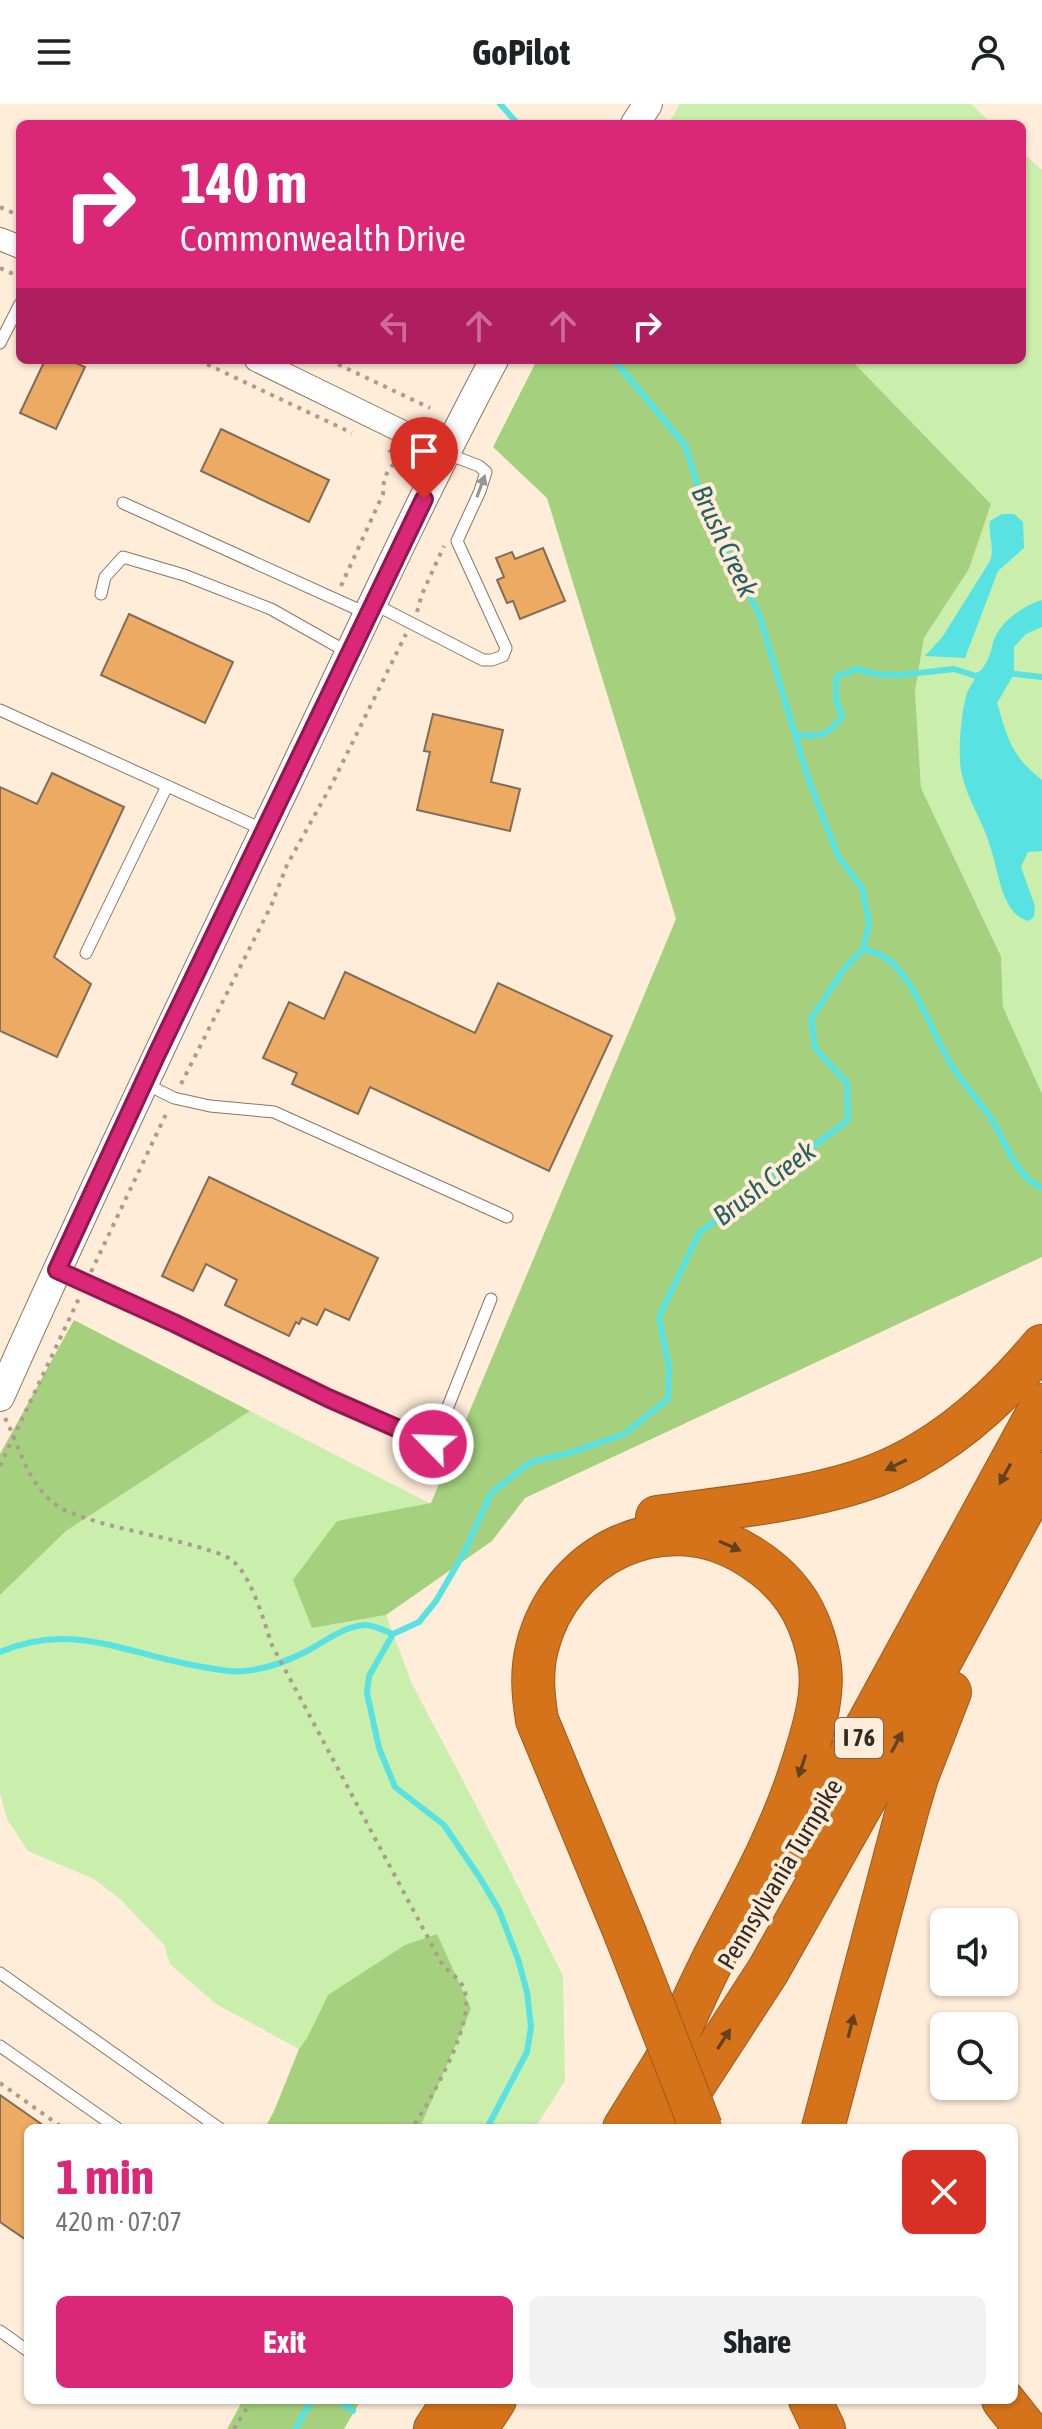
<!DOCTYPE html>
<html lang="en">
<head>
<meta charset="utf-8">
<style>
	body { margin:0; font-family:"Asap Condensed",sans-serif; background:#f2f2f2; color:#202124; height:100vh; display:flex; flex-direction:column; font-size:30px; white-space:nowrap }
	* { box-sizing:border-box; margin:0 }
	p { font-size:26px; color:#757577 }
	.icon { flex:none; width:44px; height:44px; fill:none; stroke:currentColor; stroke-width:2; stroke-linecap:round; stroke-linejoin:round }
	.map { position:relative; flex:1; overflow:hidden }
	.drawer { position:absolute; left:24px; top:2020px; width:994px; height:280px; display:flex; flex-direction:column; background:#fff; border-radius:12px; box-shadow:0 2px 6px #0004 }
	.drawer>* { flex:none }
	.hud { position:absolute; left:16px; top:16px; width:1010px; height:244px; border-radius:12px; box-shadow:0 2px 6px #0004; background:#db2777; color:#fff; overflow:hidden }
	.buttons { position:absolute; left:930px; top:1804px; display:grid; gap:16px }
	.buttons a { display:grid; place-items:center; width:88px; height:88px; border-radius:12px; background:#fff; box-shadow:0 2px 6px #0004; font-size:40px }
	.pin { position:absolute; display:grid; place-items:center; width:68px; height:68px; color:#fff; margin:-82px -34px; border-radius:50% 50% 50% 0; rotate:-45deg; box-shadow:0 0 8px #0007 }
	.pin .icon { rotate:45deg }
	.me { position:absolute; width:88px; margin:-44px; rotate:294deg; stroke-linejoin:round; filter:drop-shadow(0 0 6px #0008) }
	.turn { display:flex; align-items:center; gap:28px; height:168px; padding:0 32px; font-size:36px }
	.turn .icon { width:104px; height:104px; stroke-width:2.5 }
	.turn b { display:block; font-size:56px; line-height:68px }
	.lanes { display:flex; align-items:center; height:76px; padding:0 32px; background:#0003; justify-content:center; gap:40px; direction:ltr }
	.lanes .off { opacity:.35 }
	.round { display:grid; place-items:center; flex:none; width:84px; height:84px; border-radius:12px; background:#f2f2f2 }
	.head { display:flex; align-items:center; justify-content:space-between; height:136px; padding:0 32px }
	h1 { font-size:48px; font-weight:700; line-height:60px; color:#db2777 }
	.primary-button { display:flex; gap:16px; margin-top:auto; padding:16px 32px }
	.primary-button a { flex:1; height:92px; border-radius:12px; background:#db2777; color:#fff; font-size:32px; font-weight:700; line-height:92px; text-align:center }
	.primary-button a+a { background:#f2f2f2; color:#202124 }
	header { display:flex; justify-content:space-between; align-items:center; height:104px; padding:0 32px; background:#fff; font-size:36px; font-weight:700 }
	.map>svg:first-child { display:block }
</style>
</head>
<body>
<header><svg class="icon" aria-label="menu" viewBox="0 0 24 24"><path d="M4 6h16M4 12h16M4 18h16"/></svg>GoPilot<svg class="icon" aria-label="person" viewBox="0 0 24 24"><circle cx="12" cy="8" r="4"/><path d="M4 21q1-7 8-7t8 7"/></svg></header>
<div class="map">
<svg width="1042" height="2325" viewBox="0 0 1042 2325">
	<rect width="100%" height="100%" fill="#ffecd9"/>
	<g fill="#caeeac">
		<path d="M 680,0 L 971,0 L 992,20 L 668,20 Z"/>
		<path d="M 1022,48 L 1042,66 L 1042,990 L 1003,903 L 1001,851 L 921,684 L 915,587 L 924,534 L 969,465 L 991,400 L 851,256 L 1022,256 Z"/>
		<path d="M 250,1307 L 431,1400 L 337,1417 L 312,1524 L 386,1511 L 412,1580 L 499,1745 L 563,1872 L 565,1977 L 535,2024 L 420,2024 L 471,1905 L 328,1891 L 307,1934 L 299,1945 L 216,1900 L 170,1860 L 164,1841 L 120,1795 L 94,1775 L 28,1747 L 7,1715 L 0,1689 L 0,1491 L 66,1427 Z"/>
	</g>
	<g fill="#a5d17e">
		<path d="M 537,256 L 851,256 L 991,400 L 969,465 L 924,534 L 915,587 L 921,684 L 1001,852 L 1003,903 L 1042,990 L 1042,1153 L 525,1394 L 492,1437 L 386,1511 L 312,1524 L 293,1476 L 337,1417 L 431,1399 L 676,815 L 547,394 L 493,343 Z"/>
		<path d="M 74,1216 L 250,1307 L 66,1427 L 0,1491 L 0,1350 Z"/>
		<path d="M 437,1830 L 471,1905 L 420,2024 L 265,2024 L 274,2007 L 299,1945 L 307,1934 L 328,1891 L 405,1841 Z"/>
		<path d="M 243,2296 L 361,2296 L 344,2325 L 227,2325 Z"/>
	</g>
	<g fill="#58e2e2">
		<path d="M 1002,410 L 1014,410 L 1023,418 L 1024,444 L 998,467 L 965,554 L 925,552 L 943,532 L 990,457 C 995,442 988,433 990,417 Z"/>
		<path d="M 1042,496 L 1042,523 L 1026,530 L 1014,543 L 1014,570 L 997,599 C 1008,635 1011,652 1042,676 L 1042,747 L 1028,748 L 1021,763 L 1035,802 L 1034,813 L 1028,817 C 1001,809 999,768 991,745 C 984,719 968,697 962,671 C 957,651 961,612 966,592 C 971,576 985,565 990,550 C 992,546 992,542 993,538 C 1000,518 1022,502 1042,496 Z"/>
	</g>
	<g fill="none" stroke-linecap="round" stroke-linejoin="round">
		<g stroke="#58e2e2" stroke-width="6">
			<path d="M 500,0 L 518,20"/>
			<path d="M 1006,569 L 1042,573"/>
			<path d="M 795,631 C 820,632 826,634 842,612 L 836,595 L 836,573 L 857,565 L 875,570 L 900,571 L 954,565 L 976,572 L 983,569"/>
			<path d="M 863,845 C 868,847 876,848 881,851 C 914,869 931,929 951,960 C 961,978 976,993 988,1010 C 1003,1031 1011,1062 1032,1078 C 1035,1080 1039,1082 1042,1084"/>
			<path d="M 0,1548 C 75,1516 130,1552 203,1563 C 216,1565 232,1569 245,1567 C 267,1565 290,1556 309,1546 C 327,1536 343,1523 364,1521 C 373,1520 385,1527 393,1530"/>
			<path d="M 487,2024 L 527,1948 L 531,1923 L 527,1888 L 518,1855 L 499,1806 L 480,1774 L 444,1721 L 395,1683 L 379,1644 L 367,1589 L 369,1572 L 393,1530 L 419,1518 L 436,1497 L 464,1449 L 491,1389 L 531,1358 L 569,1349 L 624,1330 L 668,1295 L 669,1264 L 659,1213 L 699,1129 L 848,1016 L 847,979 L 815,944 L 811,915 L 844,865 L 863,845 L 869,819 L 862,784 L 838,752 L 808,674 L 759,510 L 705,405 L 685,341 L 614,256"/>
			<path d="M 337,2296 L 353,2307"/>
			<path d="M 295,2325 L 312,2296"/>
		</g>
	</g>
	<g fill="#ecaa62" stroke="#806c57" stroke-width="2">
		<path d="M 45,256 L 69,256 L 85,263 L 56,325 L 20,309 Z"/>
		<path d="M 221,325 L 329,376 L 309,418 L 201,367 Z"/>
		<path d="M 543,444 L 565,497 L 520,515 L 513,497 L 507,499 L 497,476 L 504,473 L 496,454 L 512,448 L 515,455 Z"/>
		<path d="M 129,510 L 233,558 L 205,619 L 101,571 Z"/>
		<path d="M 433,610 L 503,626 L 491,678 L 520,685 L 510,727 L 417,706 L 430,648 L 424,647 Z"/>
		<path d="M 52,669 L 124,703 L 54,853 L 91,880 L 57,953 L 0,927 L 0,683 L 37,700 Z"/>
		<path d="M 345,868 L 475,929 L 498,879 L 612,932 L 549,1067 L 370,983 L 358,1010 L 292,980 L 297,969 L 263,954 L 289,898 L 324,915 Z"/>
		<path d="M 209,1073 L 378,1154 L 349,1216 L 325,1205 L 317,1221 L 302,1214 L 299,1220 L 296,1218 L 289,1232 L 225,1201 L 237,1176 L 206,1160 L 193,1187 L 162,1172 Z"/>
		<path d="M 0,1991 L 47,2024 L 28,2024 L 28,2137 L 0,2118 Z"/>
	</g>
	<g fill="none" stroke-linecap="round" stroke-linejoin="round">
		<defs>
			<g id="service">
				<path d="M 0,239 L 20,200"/>
				<path d="M 123,399 L 368,510"/>
				<path d="M 101,490 L 105,473 L 123,453 L 184,471 L 271,505 L 349,549"/>
				<path d="M 374,500 L 483,556 L 492,556 L 503,552 L 506,544 L 457,437 L 480,387 L 486,368 L 479,362 L 448,350"/>
				<path d="M 0,606 L 264,726"/>
				<path d="M 86,849 L 167,682"/>
				<path d="M 144,979 L 174,994 L 210,1002 L 274,1008 L 507,1113"/>
				<path d="M 57,1166 L 174,1219 L 328,1294 L 433,1340 L 491,1195"/>
				<path d="M 0,1869 L 219,2024"/>
				<path d="M 0,1942 L 117,2024"/>
				<path d="M 0,2227 L 28,2247"/>
			</g>
			<g id="minor">
				<path d="M 0,135 L 20,143"/>
				<path d="M 256,256 L 446,349"/>
			</g>
			<g id="tertiary">
				<path d="M 635,20 L 648,0"/>
				<path d="M 0,1293 C 92,1086 189,883 287,680 C 355,538 420,395 494,256"/>
			</g>
			<g id="motorway">
				<path d="M 657,1413 C 723,1404 793,1398 857,1378 C 932,1355 993,1301 1042,1242"/>
				<path d="M 792,1751 L 869,1618 L 1042,1301"/>
				<path d="M 625,1829 L 537,1616 C 533,1591 531,1568 537,1544 C 560,1450 664,1398 749,1452 C 775,1468 796,1489 808,1518 C 817,1540 823,1565 820,1589 C 818,1613 810,1636 803,1659 C 783,1723 755,1775 724,1834 C 702,1875 684,1918 664,1960"/>
				<path d="M 624,2024 L 678,1937"/>
				<path d="M 666,2024 L 768,1867 L 888,1654 L 1042,1370"/>
				<path d="M 823,2024 L 907,1707 L 917,1673 L 950,1588"/>
				<path d="M 810,2296 L 824,2325"/>
				<path d="M 1003,2296 L 1026,2325"/>
				<path d="M 435,2325 L 454,2296"/>
				<path d="M 476,2325 L 495,2296"/>
			</g>
		</defs>
		<use href="#service" stroke="#8b7661" stroke-width="13"/>
		<use href="#minor" stroke="#8b7661" stroke-width="24"/>
		<use href="#tertiary" stroke="#8b7661" stroke-width="30"/>
		<use href="#motorway" stroke="#9d5a1d" stroke-width="44"/>
		<g stroke="#ab9c8e" stroke-width="4" stroke-dasharray="4 6" stroke-linecap="butt">
			<path d="M 0,103 L 20,112"/>
			<path d="M 0,164 L 20,173"/>
			<path d="M 198,256 L 352,329"/>
			<path d="M 329,256 L 430,304"/>
			<path d="M 397,357 L 404,366 L 411,369"/>
			<path d="M 341,482 L 383,390 C 383,376 386,366 397,357 L 389,346"/>
			<path d="M 417,508 L 422,490 L 444,442"/>
			<path d="M 181,980 L 271,802 L 287,761 L 332,680 L 406,530"/>
			<path d="M 91,1168 L 168,1006"/>
			<path d="M 5,1314 C 19,1341 25,1372 48,1394 C 62,1408 80,1412 98,1418 C 133,1428 170,1434 205,1445 C 214,1448 226,1451 233,1457 C 252,1473 264,1518 272,1541 L 443,1862 C 451,1869 460,1875 464,1885 C 477,1917 430,1997 412,2024"/>
			<path d="M 0,1362 L 81,1190"/>
			<path d="M 0,1979 L 63,2024"/>
			<path d="M 234,2325 L 252,2296"/>
		</g>
		<use href="#service" stroke="#fff" stroke-width="11"/>
		<use href="#minor" stroke="#fff" stroke-width="22"/>
		<use href="#tertiary" stroke="#fff" stroke-width="28"/>
		<use href="#motorway" stroke="#d5731a" stroke-width="42"/>
		<defs>
			<path id="motorway-bridge" d="M 625,1829 L 701,2024"/>
		</defs>
		<use href="#motorway-bridge" stroke="#9d5a1d" stroke-width="44" stroke-linecap="butt"/>
		<use href="#motorway-bridge" stroke="#d5731a" stroke-width="42"/>
	</g>
	<defs><path id="oneway-solid" d="M-6-.8H1V-3.2L6.5 0L1 3.2V.8H-6Z" transform="scale(2)"/></defs>
	<use fill="#9a9590" href="#oneway-solid" transform="translate(481 382) rotate(-70)"/>
	<g fill="#644120">
		<use href="#oneway-solid" transform="translate(896 1361) rotate(154)"/>
		<use href="#oneway-solid" transform="translate(1005 1370) rotate(118)"/>
		<use href="#oneway-solid" transform="translate(730 1442) rotate(24)"/>
		<use href="#oneway-solid" transform="translate(897 1638) rotate(-62)"/>
		<use href="#oneway-solid" transform="translate(802 1662) rotate(108)"/>
		<use href="#oneway-solid" transform="translate(851 1922) rotate(-76)"/>
		<use href="#oneway-solid" transform="translate(724 1935) rotate(-57)"/>
	</g>
	<g fill="none" stroke-linecap="round" stroke-linejoin="round">
		<defs>
			<path id="route" d="M 424,395 L 157,950 L 57,1166 L 174,1219 L 328,1294 L 433,1340"/>
		</defs>
		<use href="#route" stroke="#8e194d" stroke-width="20"/>
		<use href="#route" stroke="#db2777" stroke-width="14"/>
	</g>
	<g text-anchor="middle" stroke-width="8" stroke-linejoin="round" paint-order="stroke">
		<rect fill="#ffecd9" stroke="#716559" stroke-width="2" x="835" y="1614" width="48" height="40" rx="6"/>
		<g font-size="24" font-weight="bold" fill="#342b22">
			<text x="859" y="1642">I 76</text>
		</g>
		<g font-size="26" fill="#342b22" stroke="#ffecd9">
			<text transform="translate(780 1770) rotate(-59)" y="9">Pennsylvania Turnpike</text>
		</g>
		<g font-size="28" font-style="italic" fill="#286161" stroke="#ffecd9">
			<text transform="translate(725 437) rotate(65)" y="10">Brush Creek</text>
			<text transform="translate(764 1079) rotate(-37)" y="10">Brush Creek</text>
		</g>
	</g>
</svg>
<div class="buttons">
<a><svg class="icon" aria-label="sound" viewBox="0 0 24 24"><path d="M4 9h4l5-4v14l-5-4H4zM17 9q2 3 0 6"/></svg></a>
<a><svg class="icon" aria-label="search" viewBox="0 0 24 24"><circle cx="10" cy="10" r="6"/><path d="M15 15l6 6"/></svg></a>
</div>
<div class="pin" style="left:424px;top:395px;background:#d93025"><svg class="icon" aria-label="arrive" viewBox="0 0 24 24"><path d="M6 21V4h12l-3 4 3 4H6"/></svg></div>
<svg class="me" style="left:433px;top:1340px" viewBox="-20 -20 40 40"><circle r="17" fill="#db2777" stroke="#fff" stroke-width="3"/><path d="M0-11L8 9 0 5-8 9z" fill="#fff"/></svg>
<div class="hud">
<div class="turn"><svg class="icon" aria-label="right" viewBox="0 0 24 24"><path d="M7 20v-9h11M14 6l5 5-5 5"/></svg><div><b>140 m</b>Commonwealth Drive</div></div>
<div class="lanes"><svg class="icon off" aria-label="left" viewBox="0 0 24 24"><path d="M17 20v-9H6M10 6l-5 5 5 5"/></svg><svg class="icon off" aria-label="ahead" viewBox="0 0 24 24"><path d="M12 20V5M6 11l6-6 6 6"/></svg><svg class="icon off" aria-label="ahead" viewBox="0 0 24 24"><path d="M12 20V5M6 11l6-6 6 6"/></svg><svg class="icon" aria-label="right" viewBox="0 0 24 24"><path d="M7 20v-9h11M14 6l5 5-5 5"/></svg></div>
</div>
<section class="drawer">
<div class="head"><div><h1>1 min</h1><p>420 m · 07:07</p></div><a class="round" style="background:#d93025;color:#fff"><svg class="icon" aria-label="close" viewBox="0 0 24 24"><path d="M6 6l12 12M18 6L6 18"/></svg></a></div>
<div class="primary-button"><a>Exit</a><a>Share</a></div>
</section>
</div>
</body>
</html>
